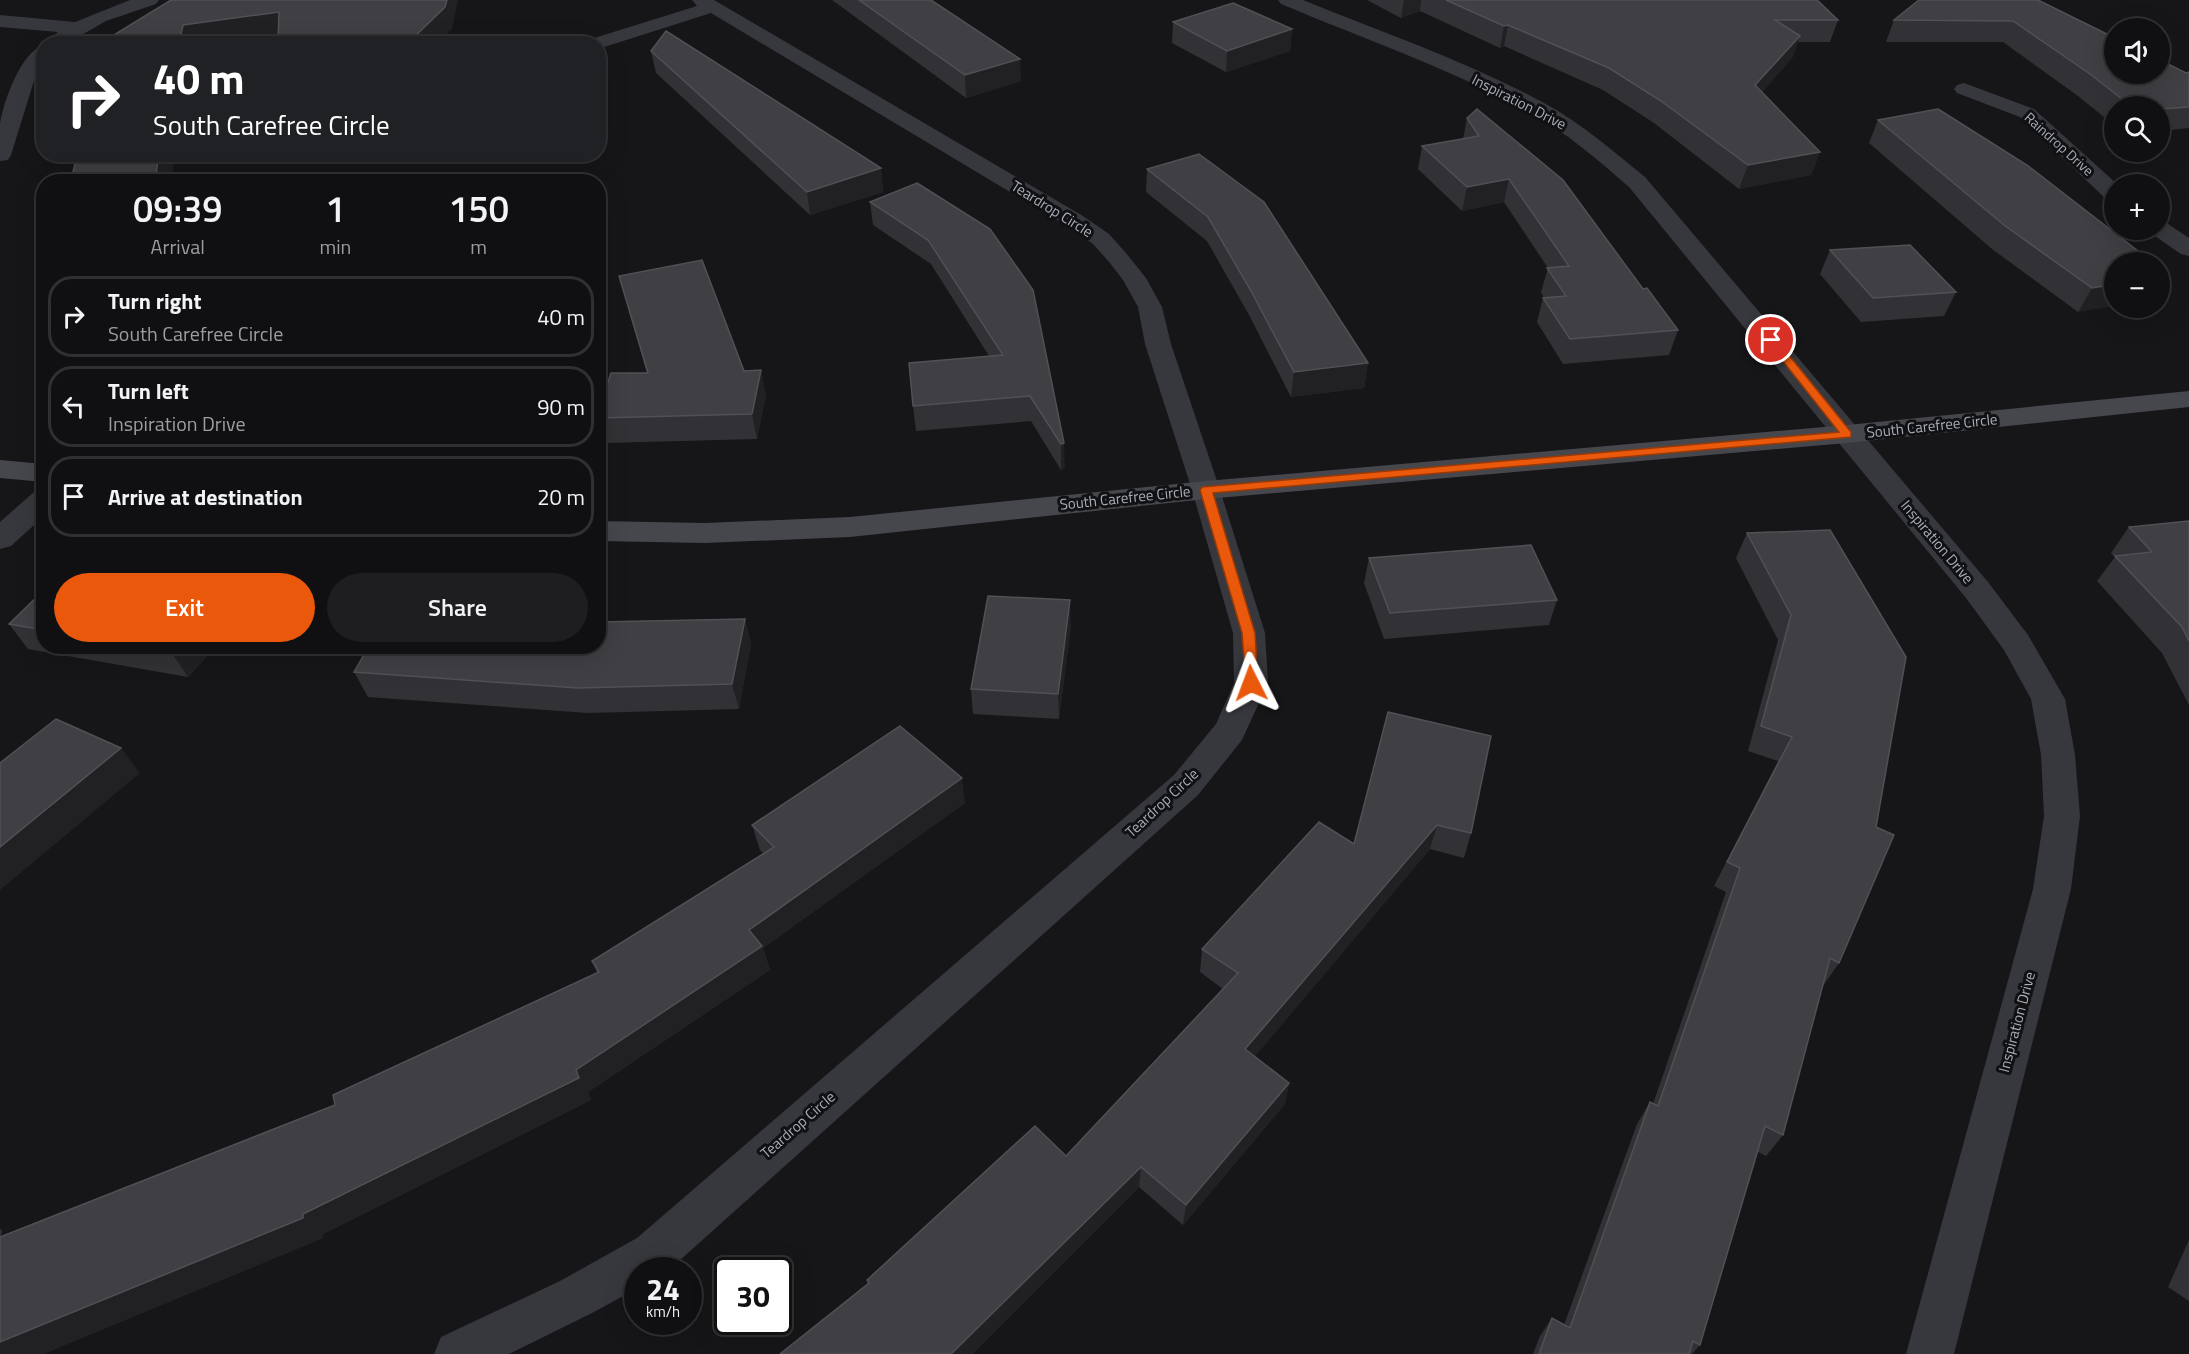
<!DOCTYPE html>
<html lang="en">
<head>
<meta charset="utf-8">
<style>
	body { margin:0; font-family:"Titillium Web",sans-serif; background:#1e1e20; color:#f1f3f6; height:100vh; display:flex; flex-direction:column; font-size:22px; white-space:nowrap }
	* { box-sizing:border-box; margin:0 }
	p { font-size:20px; color:#9c9d9f }
	.icon { flex:none; width:33px; height:33px; fill:none; stroke:currentColor; stroke-width:2; stroke-linecap:round; stroke-linejoin:round }
	.map { position:relative; flex:1; overflow:hidden }
	.panel { position:absolute; left:36px; top:174px; width:570px; height:480px; display:flex; flex-direction:column; background:#101012; border-radius:24px; box-shadow:0 6px 24px #0002,0 0 0 2px #303032 }
	.panel>* { flex:none }
	.banner { position:absolute; left:36px; top:36px; width:570px; height:126px; border-radius:24px; box-shadow:0 6px 24px #0002,0 0 0 2px #303032; background:#202124; color:#fff; overflow:hidden }
	.buttons { position:absolute; left:2104px; top:18px; display:grid; gap:12px }
	.buttons a { display:grid; place-items:center; width:66px; height:66px; border-radius:50%; background:#101012; box-shadow:0 6px 24px #0002,0 0 0 2px #303032; font-size:30px }
	.speed { position:absolute; left:624px; top:1257px; display:flex; gap:12px; font-size:30px; font-weight:700; text-align:center }
	.speed>* { display:grid; place-content:center; width:78px; height:78px; border-radius:50%; background:#101012; box-shadow:0 6px 24px #0002,0 0 0 2px #303032; line-height:1 }
	.speed small { font-size:15px; font-weight:400 }
	.speed .limit { border:3px solid #111; border-radius:9px; background:#fff; color:#111 }
	.pin { position:absolute; display:grid; place-items:center; width:51px; height:51px; color:#fff; margin:-26px; border:3px solid #fff; border-radius:50%; box-shadow:0 2px 6px #0007 }
	.me { position:absolute; width:66px; margin:-33px; rotate:357deg; stroke-linejoin:round; filter:drop-shadow(0 0 4px #0008) }
	.turn { display:flex; align-items:center; gap:21px; height:126px; padding:0 18px; font-size:27px }
	.turn .icon { width:78px; height:78px; stroke-width:2.5 }
	.turn b { display:block; font-size:42px; line-height:51px }
	.eta { display:flex; justify-content:space-evenly; align-items:center; height:102px; text-align:center }
	.eta b { font-size:36px; font-weight:600; line-height:42px }
	.primary-button { display:flex; gap:12px; margin-top:auto; padding:12px 18px }
	.primary-button a { flex:1; height:69px; border-radius:36px; background:#ea580c; color:#fff; font-size:24px; font-weight:600; line-height:69px; text-align:center }
	.primary-button a+a { background:#1e1e20; color:#f1f3f6 }
	ul { padding:0; list-style:none }
	li { display:flex; align-items:center; gap:18px; height:81px; margin:0 12px 9px; padding:0 6px; border:3px solid #303032; border-radius:24px }
	li div { flex:1 }
	li b { display:block; font-size:22px }
	li em { font-style:normal }
	.map>svg:first-child { display:block }
</style>
</head>
<body>
<div class="map">
<svg width="2189" height="1354" viewBox="0 0 2189 1354">
	<rect width="100%" height="100%" fill="#161618"/>
	<g fill="none" stroke-linecap="round" stroke-linejoin="round">
		<g fill="#37383d" fill-rule="evenodd">
			<path d="M 130,0 L 159,0 L 156,4 L 106,21 L 66,44 L 44,44 L 58,32 L 0,27 L 0,15 L 75,22 Z"/>
			<path d="M 692,0 L 714,0 L 1083,216 L 1109,234 L 1126,253 L 1146,278 L 1162,307 L 1171,344 L 1220,490 L 1265,633 L 1268,683 L 1242,740 L 1198,795 L 669,1270 L 638,1270 L 638,1288 L 592,1313 L 509,1354 L 434,1354 L 441,1337 L 560,1281 L 637,1238 L 1174,775 L 1216,724 L 1234,683 L 1233,633 L 1192,490 L 1145,344 L 1138,307 L 1123,280 L 1110,263 L 1093,244 L 1067,226 L 711,13 L 598,49 L 598,44 L 586,44 L 588,40 L 697,6 Z"/>
			<path d="M 44,45 L 44,63 L 38,68 L 11,155 L 8,160 L 0,161 C 0,149 0,136 0,124 C 3,103 21,51 44,45 Z"/>
			<path d="M 1964,83 L 2034,109 L 2117,184 L 2115,202 L 2107,200 L 2020,117 L 1957,93 L 1954,89 L 1957,85 Z"/>
			<path d="M 2160,222 L 2168,224 L 2189,238 L 2189,256 L 2181,254 L 2152,234 L 2149,230 L 2160,230 Z"/>
			<path d="M 44,490 L 44,516 L 11,546 L 0,549 L 0,522 L 34,492 Z"/>
		</g>
		<path fill="#37383d" fill-rule="evenodd" d="M 1278,0 L 1303,0 C 1384,33 1469,62 1546,104 C 1582,124 1613,151 1645,177 L 1988,582 L 2028,635 L 2065,699 L 2075,755 L 2080,816 L 2071,889 L 1954,1354 L 1906,1354 L 2033,889 L 2044,816 L 2041,755 L 2031,699 L 2004,650 L 1966,598 L 1629,187 C 1598,160 1567,133 1531,113 C 1452,69 1364,39 1281,4 Z"/>
		<g fill="#45474d" fill-rule="evenodd">
			<path d="M 2189,391 L 2189,407 L 1847,443 L 1206,499 L 850,537 L 705,543 L 598,541 L 598,521 L 705,523 L 850,517 L 1206,481 L 1847,425 Z"/>
			<path d="M 0,460 L 44,464 L 44,482 L 0,478 Z"/>
		</g>
	</g>
	<g fill="#323236">
		<path d="M 832,0 L 931,0 L 1021,81 L 966,98 Z"/>
		<path d="M 1367,0 L 1817,0 L 1838,20 L 1830,42 L 1798,42 L 1792,58 L 1762,92 L 1820,152 L 1811,175 L 1739,189 L 1654,123 L 1603,90 L 1504,46 L 1500,48 L 1420,11 L 1401,18 Z"/>
		<path d="M 2038,0 L 2186,73 L 2189,72 L 2189,128 L 2160,131 L 2160,106 L 2115,106 L 2115,126 L 2078,96 L 2003,42 L 1886,42 L 1894,20 Z"/>
		<path d="M 1173,22 L 1292,29 L 1290,51 L 1226,72 L 1172,43 Z"/>
		<path d="M 651,51 L 881,168 L 883,192 L 810,215 L 656,73 Z"/>
		<path d="M 1467,118 L 1643,289 L 1678,330 L 1669,355 L 1563,364 L 1537,322 L 1543,298 L 1544,298 L 1541,292 L 1548,268 L 1504,202 L 1462,211 L 1418,169 L 1422,146 L 1463,139 Z"/>
		<path d="M 1878,120 L 2142,254 L 2078,312 L 1992,249 L 1869,143 Z"/>
		<path d="M 1199,154 L 1368,363 L 1364,388 L 1291,397 L 1249,315 L 1207,241 L 1146,192 L 1147,169 Z"/>
		<path d="M 870,202 L 1033,290 L 1065,468 L 1061,470 L 1031,421 L 916,431 L 913,406 L 989,356 L 931,264 L 873,225 Z"/>
		<path d="M 1830,250 L 1956,292 L 1944,316 L 1861,322 L 1820,274 Z"/>
		<path d="M 619,276 L 744,371 L 766,395 L 757,439 L 604,443 L 598,425 L 598,411 L 647,373 Z"/>
		<path d="M 2189,521 L 2189,705 L 2162,653 L 2097,581 L 2115,557 L 2111,553 L 2129,527 Z"/>
		<path d="M 1830,530 L 1839,963 L 1823,986 L 1783,1135 L 1766,1156 L 1758,1152 L 1700,1345 L 1692,1354 L 1533,1354 L 1540,1336 L 1552,1318 L 1564,1325 L 1637,1124 L 1650,1102 L 1653,1104 L 1726,892 L 1714,886 L 1778,761 L 1748,751 L 1778,640 L 1736,558 L 1747,533 Z"/>
		<path d="M 1369,558 L 1557,600 L 1549,625 L 1384,639 L 1364,583 Z"/>
		<path d="M 44,590 L 44,646 L 216,646 L 188,677 L 28,649 L 9,624 Z"/>
		<path d="M 745,619 L 751,644 L 739,709 L 588,713 L 368,697 L 354,672 Z"/>
		<path d="M 1071,625 L 1059,719 L 973,714 L 971,689 Z"/>
		<path d="M 1388,712 L 1471,833 L 1464,858 L 1430,849 L 1255,1056 L 1289,1083 L 1285,1104 L 1183,1225 L 1139,1187 L 972,1354 L 780,1354 L 868,1284 L 867,1280 L 1066,1156 L 1223,989 L 1200,972 L 1202,949 L 1354,844 Z"/>
		<path d="M 965,803 L 763,948 L 770,970 L 588,1092 L 591,1100 L 323,1234 L 323,1238 L 43,1354 L 0,1354 L 0,1229 L 2,1230 L 1,1236 L 335,1105 L 597,973 L 592,961 L 763,853 L 760,850 L 752,825 Z"/>
		<path d="M 2189,1240 L 2189,1301 L 2168,1287 Z"/>
	</g>
	<g fill="#212124">
		<path d="M 447,0 L 458,0 L 452,29 L 437,44 L 407,44 Z"/>
		<path d="M 1404,0 L 1421,0 L 1420,11 L 1401,18 Z"/>
		<path d="M 279,12 L 288,33 L 212,44 L 179,44 L 183,25 Z"/>
		<path d="M 1508,25 L 1504,46 L 1500,48 L 1504,26 Z"/>
		<path d="M 1292,29 L 1290,51 L 1226,72 L 1227,51 Z"/>
		<path d="M 1800,36 L 1792,58 L 1748,108 L 1755,85 Z"/>
		<path d="M 1020,59 L 1021,81 L 966,98 L 965,75 Z"/>
		<path d="M 1820,152 L 1811,175 L 1739,189 L 1748,165 Z"/>
		<path d="M 159,154 L 175,154 L 171,182 L 155,182 Z"/>
		<path d="M 881,168 L 883,192 L 810,215 L 807,192 Z"/>
		<path d="M 1509,179 L 1504,202 L 1462,211 L 1467,187 Z"/>
		<path d="M 2142,254 L 2137,262 L 2132,256 Z"/>
		<path d="M 2115,284 L 2115,306 L 2078,312 L 2092,288 Z"/>
		<path d="M 1368,363 L 1364,388 L 1291,397 L 1294,372 Z"/>
		<path d="M 761,370 L 766,395 L 757,439 L 752,414 Z"/>
		<path d="M 1064,443 L 1065,468 L 1061,470 L 1061,444 Z"/>
		<path d="M 1070,600 L 1071,625 L 1059,719 L 1058,694 Z"/>
		<path d="M 745,619 L 751,644 L 739,709 L 732,684 Z"/>
		<path d="M 176,646 L 216,646 L 188,677 L 171,652 Z"/>
		<path d="M 121,748 L 140,773 L 0,890 L 0,847 Z"/>
		<path d="M 962,778 L 965,803 L 763,948 L 770,970 L 588,1092 L 591,1100 L 323,1234 L 323,1238 L 43,1354 L 0,1354 L 0,1342 L 303,1214 L 576,1070 L 749,930 Z"/>
		<path d="M 1437,825 L 1430,849 L 1242,1072 L 1245,1049 Z"/>
		<path d="M 1289,1083 L 1285,1104 L 1183,1225 L 1186,1205 Z"/>
		<path d="M 1141,1167 L 1139,1187 L 972,1354 L 951,1354 Z"/>
	</g>
	<g fill="#3f3f44" stroke="#4f5156" stroke-width="1.5">
		<path d="M 171,0 L 447,0 L 445,7 L 407,44 L 278,44 L 279,12 L 183,25 L 179,44 L 103,44 L 104,41 Z"/>
		<path d="M 859,0 L 931,0 L 1020,59 L 965,75 Z"/>
		<path d="M 1446,0 L 1817,0 L 1838,20 L 1775,20 L 1800,36 L 1755,85 L 1820,152 L 1748,165 L 1661,101 L 1609,68 L 1508,25 L 1504,26 Z"/>
		<path d="M 1919,0 L 2038,0 L 2115,38 L 2115,74 L 2160,74 L 2160,60 L 2186,73 L 2189,72 L 2189,107 L 2160,109 L 2160,106 L 2131,106 L 2090,74 L 2013,21 L 1894,20 Z"/>
		<path d="M 1233,3 L 1292,29 L 1227,51 L 1173,22 Z"/>
		<path d="M 666,31 L 881,168 L 807,192 L 651,51 Z"/>
		<path d="M 1477,109 L 1563,180 L 1643,289 L 1647,288 L 1678,330 L 1570,339 L 1543,298 L 1566,296 L 1547,268 L 1569,266 L 1509,179 L 1467,187 L 1422,146 L 1479,136 L 1467,118 Z"/>
		<path d="M 1938,109 L 2027,165 L 2142,254 L 2132,256 L 2141,262 L 2115,262 L 2115,284 L 2092,288 L 2004,225 L 1878,120 Z"/>
		<path d="M 78,154 L 159,154 L 155,182 L 70,182 Z"/>
		<path d="M 1199,154 L 1264,202 L 1368,363 L 1294,372 L 1251,291 L 1208,217 L 1147,169 Z"/>
		<path d="M 917,183 L 990,229 L 1033,290 L 1064,443 L 1061,444 L 1030,396 L 913,406 L 909,363 L 1003,355 L 928,240 L 870,202 Z"/>
		<path d="M 1910,245 L 1956,292 L 1873,298 L 1830,250 Z"/>
		<path d="M 702,260 L 744,371 L 761,370 L 752,414 L 598,418 L 598,411 L 611,373 L 648,373 L 619,276 Z"/>
		<path d="M 2189,521 L 2189,641 L 2182,627 L 2115,556 L 2152,552 L 2129,527 Z"/>
		<path d="M 1830,530 L 1906,657 L 1876,827 L 1894,835 L 1839,963 L 1830,958 L 1783,1135 L 1765,1126 L 1700,1345 L 1693,1341 L 1689,1354 L 1539,1354 L 1552,1318 L 1570,1328 L 1650,1102 L 1658,1106 L 1740,868 L 1727,862 L 1792,737 L 1761,726 L 1791,615 L 1747,533 Z"/>
		<path d="M 1531,545 L 1557,600 L 1390,613 L 1369,558 Z"/>
		<path d="M 44,590 L 44,630 L 9,624 Z"/>
		<path d="M 988,596 L 1070,600 L 1058,694 L 971,689 Z"/>
		<path d="M 745,619 L 732,684 L 578,688 L 354,672 L 369,646 L 598,646 L 598,622 Z"/>
		<path d="M 138,646 L 176,646 L 171,652 Z"/>
		<path d="M 1388,712 L 1491,736 L 1471,833 L 1437,825 L 1245,1049 L 1289,1083 L 1186,1205 L 1141,1167 L 951,1354 L 780,1354 L 869,1283 L 867,1280 L 1035,1126 L 1066,1156 L 1238,973 L 1202,949 L 1319,822 L 1354,844 Z"/>
		<path d="M 56,719 L 121,748 L 0,847 L 0,763 Z"/>
		<path d="M 900,726 L 962,778 L 749,930 L 762,946 L 576,1070 L 579,1078 L 303,1214 L 303,1218 L 0,1342 L 0,1237 L 335,1105 L 333,1095 L 599,972 L 592,961 L 774,847 L 752,825 Z"/>
	</g>
	<path fill="#ea580c" stroke="#983908" stroke-width="1.5" d="M 1771,337 L 1775,338 L 1851,432 L 1851,437 L 1213,493 L 1255,633 L 1258,683 L 1256,687 L 1246,687 L 1242,633 L 1200,490 L 1202,487 L 1839,432 L 1768,342 L 1768,338 Z"/>
	<g text-anchor="middle" stroke-width="6" stroke-linejoin="round" paint-order="stroke">
		<g font-size="14" fill="#a8adb8" stroke="#111113">
			<text transform="translate(2059 144) rotate(42)" y="5">Raindrop Drive</text>
		</g>
		<g font-size="15" fill="#a8adb8" stroke="#111113">
			<text transform="translate(1519 102) rotate(27)" y="5">Inspiration Drive</text>
			<text transform="translate(1052 209) rotate(32)" y="5">Teardrop Circle</text>
			<text transform="translate(1932 426) rotate(-6)" y="5">South Carefree Circle</text>
			<text transform="translate(1125 498) rotate(-6)" y="5">South Carefree Circle</text>
			<text transform="translate(1937 542) rotate(50)" y="5">Inspiration Drive</text>
			<text transform="translate(1162 803) rotate(-43)" y="5">Teardrop Circle</text>
			<text transform="translate(2017 1022) rotate(-75)" y="5">Inspiration Drive</text>
			<text transform="translate(798 1125) rotate(-41)" y="5">Teardrop Circle</text>
		</g>
	</g>
</svg>
<div class="buttons">
<a><svg class="icon" aria-label="sound" viewBox="0 0 24 24"><path d="M4 9h4l5-4v14l-5-4H4zM17 9q2 3 0 6"/></svg></a>
<a><svg class="icon" aria-label="search" viewBox="0 0 24 24"><circle cx="10" cy="10" r="6"/><path d="M15 15l6 6"/></svg></a>
<a>+</a>
<a>−</a>
</div>
<div class="speed"><div>24<small>km/h</small></div><div class="limit">30</div></div>
<div class="pin" style="left:1771px;top:340px;background:#d93025"><svg class="icon" aria-label="arrive" viewBox="0 0 24 24"><path d="M6 21V4h12l-3 4 3 4H6"/></svg></div>
<svg class="me" style="left:1251px;top:683px" viewBox="-20 -20 40 40"><path d="M0-17L14 15 0 8-14 15z" fill="#ea580c" stroke="#fff" stroke-width="4"/></svg>
<div class="banner">
<div class="turn"><svg class="icon" aria-label="right" viewBox="0 0 24 24"><path d="M7 20v-9h11M14 6l5 5-5 5"/></svg><div><b>40 m</b>South Carefree Circle</div></div>
</div>
<section class="panel">
<div class="eta">
<div><b>09:39</b><p>Arrival</p></div>
<div><b>1</b><p>min</p></div>
<div><b>150</b><p>m</p></div>
</div>
<ul>
<li><svg class="icon" aria-label="right" viewBox="0 0 24 24"><path d="M7 20v-9h11M14 6l5 5-5 5"/></svg><div><b>Turn right</b><p>South Carefree Circle</p></div><em>40 m</em></li>
<li><svg class="icon" aria-label="left" viewBox="0 0 24 24"><path d="M17 20v-9H6M10 6l-5 5 5 5"/></svg><div><b>Turn left</b><p>Inspiration Drive</p></div><em>90 m</em></li>
<li><svg class="icon" aria-label="arrive" viewBox="0 0 24 24"><path d="M6 21V4h12l-3 4 3 4H6"/></svg><div><b>Arrive at destination</b></div><em>20 m</em></li>
</ul>
<div class="primary-button"><a>Exit</a><a>Share</a></div>
</section>
</div>
</body>
</html>
